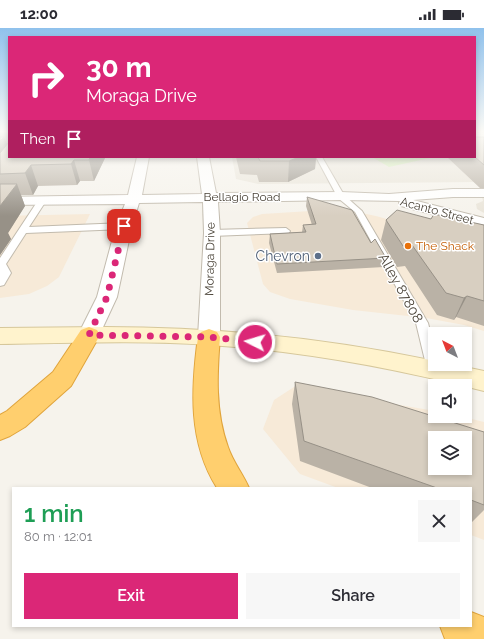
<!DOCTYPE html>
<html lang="en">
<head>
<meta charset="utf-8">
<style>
	body { margin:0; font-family:Raleway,sans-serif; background:#f7f7f7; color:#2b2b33; height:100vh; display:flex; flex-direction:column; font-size:15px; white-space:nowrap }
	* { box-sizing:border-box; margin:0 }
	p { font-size:13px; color:#7c7c81 }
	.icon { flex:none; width:22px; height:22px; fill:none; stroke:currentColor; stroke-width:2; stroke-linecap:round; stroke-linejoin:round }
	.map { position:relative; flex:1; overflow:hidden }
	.sheet { position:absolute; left:12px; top:459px; width:460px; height:140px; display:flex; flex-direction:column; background:#fff; border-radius:0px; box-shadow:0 2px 6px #0003 }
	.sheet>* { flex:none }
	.banner { position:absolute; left:8px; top:8px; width:468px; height:122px; border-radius:0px; box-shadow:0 2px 6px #0003; background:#db2777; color:#fff; overflow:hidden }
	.needle { width:26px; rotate:318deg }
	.buttons { position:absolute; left:428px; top:299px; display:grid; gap:8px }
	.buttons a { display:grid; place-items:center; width:44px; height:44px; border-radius:0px; background:#fff; box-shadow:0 2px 6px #0003; font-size:20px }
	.pin { position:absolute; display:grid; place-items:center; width:34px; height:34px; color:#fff; margin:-17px; border-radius:8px; box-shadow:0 2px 6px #0006 }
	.me { position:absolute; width:44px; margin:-22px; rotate:275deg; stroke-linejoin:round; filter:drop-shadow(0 0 3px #0008) }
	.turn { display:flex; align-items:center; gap:14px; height:84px; padding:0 12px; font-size:18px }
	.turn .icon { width:52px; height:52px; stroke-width:2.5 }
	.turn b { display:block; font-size:28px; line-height:34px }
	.then { display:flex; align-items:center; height:38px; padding:0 12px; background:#0003; gap:8px; font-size:15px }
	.round { display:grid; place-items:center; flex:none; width:42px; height:42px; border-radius:0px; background:#f7f7f7 }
	.headline { display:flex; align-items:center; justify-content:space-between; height:68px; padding:0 12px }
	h1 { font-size:24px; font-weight:600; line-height:30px; color:#1e9e55 }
	.button { display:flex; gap:8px; margin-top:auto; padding:8px 12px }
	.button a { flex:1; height:46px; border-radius:0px; background:#db2777; color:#fff; font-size:16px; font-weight:600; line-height:46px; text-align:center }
	.button a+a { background:#f7f7f7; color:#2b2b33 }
	.status { display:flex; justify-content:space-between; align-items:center; height:28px; padding:0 20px; background:#fff; direction:ltr }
	.status svg { height:11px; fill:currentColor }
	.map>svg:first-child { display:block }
</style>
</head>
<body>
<div class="status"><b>12:00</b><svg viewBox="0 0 49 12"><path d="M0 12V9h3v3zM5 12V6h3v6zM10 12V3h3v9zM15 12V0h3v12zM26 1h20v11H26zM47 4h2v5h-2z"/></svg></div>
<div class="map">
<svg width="484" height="611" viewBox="0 0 484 611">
	<rect width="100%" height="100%" fill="#f6f3ec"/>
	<path fill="#eae5da" d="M 484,116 L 484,185 L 477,181 L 476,176 L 483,173 L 479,154 L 258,156 L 236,151 L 232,129 L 475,129 Z"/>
	<g fill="#f7ead8" fill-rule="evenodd">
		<path d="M 342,181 L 376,188 L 484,218 L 484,303 L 464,297 L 426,290 L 353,282 L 290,271 L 270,264 L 263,256 L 247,195 L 253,189 L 262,186 Z"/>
		<path d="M 90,186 L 59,249 L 47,258 L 29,266 L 0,270 L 0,188 Z"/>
		<path d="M 294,359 L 435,383 L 435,388 L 460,388 L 484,394 L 484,512 L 471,507 L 471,460 L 338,460 L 300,446 L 263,401 L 274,372 ZM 435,410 L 465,410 L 465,440 L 435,440 Z"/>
	</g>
	<path fill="#d2eab5" d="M 372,129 L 427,129 L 430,130 L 389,139 Z"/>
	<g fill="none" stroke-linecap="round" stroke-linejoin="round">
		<defs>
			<g id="service">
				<path d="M 316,129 L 322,129 L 344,167 L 362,183 L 428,295 L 435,323 L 435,336 L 438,336 L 440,341 L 438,345 L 433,346 L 428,345 L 416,295 L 355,184 L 338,170 Z"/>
				<path d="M 39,171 L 42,171 L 46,173 L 29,199 L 124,195 L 128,198 L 124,201 L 26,205 L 6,236 L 11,245 L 4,257 L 0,258 L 0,230 Z"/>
				<path d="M 286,200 L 290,203 L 289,205 L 212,208 L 208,205 L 212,202 Z"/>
			</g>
			<path id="minor" d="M 137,129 L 149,129 L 142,167 L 202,166 L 197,129 L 209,129 L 216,165 L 341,164 L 389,166 L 453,161 L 484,161 L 484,169 L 453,169 L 413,172 L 484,190 L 484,200 L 401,178 L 399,175 L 400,173 L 341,172 L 218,174 L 220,205 L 220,309 L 217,314 L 209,317 L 201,314 L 198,309 L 204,205 L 203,174 L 139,175 L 132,198 L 117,269 L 97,312 L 89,315 L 81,312 L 78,307 L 97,269 L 116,198 L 125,176 L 0,177 L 0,169 L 128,167 Z"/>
			<path id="secondary" d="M 105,299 C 216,299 326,310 435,333 L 435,336 L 451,336 L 484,343 L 484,363 C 394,340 302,323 209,317 C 140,312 70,315 0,316 L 0,300 Z"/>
			<g id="motorway">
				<path d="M 89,299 L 97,302 L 100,307 L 71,358 L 25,399 L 10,408 L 0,412 L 0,387 L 7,383 L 53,344 L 81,302 Z"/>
				<path d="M 209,301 L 217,304 L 220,309 C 217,346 215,383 228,419 C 233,434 243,446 249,460 L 217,460 C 188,414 191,361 198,309 L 201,304 Z"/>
				<path d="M 471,584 L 484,589 L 484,611 L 445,611 L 440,598 L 471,598 Z"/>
			</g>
		</defs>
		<use href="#service" stroke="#c2bbae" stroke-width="2"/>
		<use href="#minor" stroke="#c2bbae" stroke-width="2"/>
		<use href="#secondary" stroke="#d6c79b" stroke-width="2"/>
		<use href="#motorway" stroke="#e0a43c" stroke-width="2"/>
		<use href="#service" fill="#fff" fill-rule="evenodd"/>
		<use href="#minor" fill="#fff" fill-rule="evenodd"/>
		<use href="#secondary" fill="#fff3cd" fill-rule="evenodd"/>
		<use href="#motorway" fill="#ffcf6e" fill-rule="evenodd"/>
	</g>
	<g fill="#bab2a6">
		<path d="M 0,103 L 9,103 L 9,129 L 108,129 L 107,130 L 105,130 L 94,153 L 80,153 L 77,157 L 38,158 L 33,167 L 21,167 L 25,178 L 8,205 L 11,211 L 0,227 Z"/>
		<path d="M 484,109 L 484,160 L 480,160 L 447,129 L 475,129 Z"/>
		<path d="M 236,129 L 316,129 L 315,141 L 288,154 L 259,154 L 257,147 L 240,146 Z"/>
		<path d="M 307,169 L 371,215 L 386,230 L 384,239 L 277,245 L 269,215 L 270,206 L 302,204 L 303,197 L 312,197 L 306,178 Z"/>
		<path d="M 431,191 L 484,197 L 484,298 L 456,289 L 454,292 L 437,287 L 405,238 L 397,239 L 381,212 L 386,192 Z"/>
		<path d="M 295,354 L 484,404 L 484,482 L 471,495 L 471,460 L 372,460 L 300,433 L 292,376 Z"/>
	</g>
	<g fill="#979187">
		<path d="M 4,109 L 9,121 L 0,142 L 0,113 Z"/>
		<path d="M 90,129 L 105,129 L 105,130 L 94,153 L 89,132 Z"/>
		<path d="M 299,129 L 316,129 L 315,141 L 288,154 L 289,133 Z"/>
		<path d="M 74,132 L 80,153 L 77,157 L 71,136 Z"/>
		<path d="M 31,137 L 38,158 L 33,167 L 25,145 Z"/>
		<path d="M 17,156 L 25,178 L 8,205 L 11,211 L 0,227 L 0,178 Z"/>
		<path d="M 467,268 L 456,289 L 454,292 L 464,270 Z"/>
	</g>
	<g fill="#d8cfc1" stroke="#979187" fill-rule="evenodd">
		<path d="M 0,109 L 4,109 L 0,113 Z"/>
		<path d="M 475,109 L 484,109 L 484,137 L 475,129 Z"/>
		<path d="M 9,114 L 9,129 L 90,129 L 89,132 L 74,132 L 71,136 L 31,137 L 25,145 L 0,146 L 0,125 Z"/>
		<path d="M 258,129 L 299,129 L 289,133 L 260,133 Z"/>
		<path d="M 0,156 L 17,156 L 0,178 Z"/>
		<path d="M 307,169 L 352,182 L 371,215 L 375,211 L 386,230 L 277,236 L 270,206 L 306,204 L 303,197 L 316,196 Z"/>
		<path d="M 397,182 L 431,191 L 434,186 L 484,197 L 484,273 L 467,268 L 464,270 L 446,265 L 412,217 L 403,218 L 386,192 Z"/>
		<path d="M 295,354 L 372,369 L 484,404 L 484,477 L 471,472 L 471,460 L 437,460 L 304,413 ZM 435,410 L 465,410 L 465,440 L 435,440 Z"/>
	</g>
	<linearGradient id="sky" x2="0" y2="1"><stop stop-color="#8fc1ec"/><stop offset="0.55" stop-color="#fbfaf6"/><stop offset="1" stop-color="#fbfaf6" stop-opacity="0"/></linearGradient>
	<rect width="484" height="188" fill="url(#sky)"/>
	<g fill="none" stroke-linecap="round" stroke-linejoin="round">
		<path stroke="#db2777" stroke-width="7" stroke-dasharray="0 12.6" d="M 124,198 L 107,269 L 89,307 L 209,309 L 255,314"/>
	</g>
	<circle fill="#e8710a" stroke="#fff" stroke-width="1.5" cx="408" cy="218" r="4"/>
	<circle fill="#5c6f8a" stroke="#fff" stroke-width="1.5" cx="318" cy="228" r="4"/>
	<g text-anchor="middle" stroke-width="3" stroke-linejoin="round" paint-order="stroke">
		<g font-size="12" fill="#4b4439" stroke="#fff">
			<text x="242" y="173">Bellagio Road</text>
			<text transform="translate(437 183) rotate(15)" y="4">Acanto Street</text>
			<text transform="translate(210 231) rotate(-89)" y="4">Moraga Drive</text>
		</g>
		<g font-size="12" fill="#c56008" stroke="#fff" text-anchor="start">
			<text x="416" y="222">The Shack</text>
		</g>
		<g font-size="14" fill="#4e5e75" stroke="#fff" text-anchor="end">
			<text x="310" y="233">Chevron</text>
		</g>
		<g font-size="14" fill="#4b4439" stroke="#fff">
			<text transform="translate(401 260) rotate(61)" y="5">Alley 87808</text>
		</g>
	</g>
</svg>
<div class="buttons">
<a><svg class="needle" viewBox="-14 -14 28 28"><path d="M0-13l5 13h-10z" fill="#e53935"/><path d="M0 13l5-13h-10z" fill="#7c7c81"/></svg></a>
<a><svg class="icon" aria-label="sound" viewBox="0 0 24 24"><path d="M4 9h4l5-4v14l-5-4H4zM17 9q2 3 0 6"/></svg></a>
<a><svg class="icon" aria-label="layers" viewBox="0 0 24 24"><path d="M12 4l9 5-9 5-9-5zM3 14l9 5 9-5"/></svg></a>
</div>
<div class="pin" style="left:124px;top:198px;background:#d93025"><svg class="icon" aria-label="arrive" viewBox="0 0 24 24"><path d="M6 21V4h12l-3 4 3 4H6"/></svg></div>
<svg class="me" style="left:255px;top:314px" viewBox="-20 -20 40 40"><circle r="17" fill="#db2777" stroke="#fff" stroke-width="3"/><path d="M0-11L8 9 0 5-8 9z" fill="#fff"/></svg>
<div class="banner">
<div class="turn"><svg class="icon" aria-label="right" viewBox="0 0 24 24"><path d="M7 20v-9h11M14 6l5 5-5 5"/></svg><div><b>30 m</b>Moraga Drive</div></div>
<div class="then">Then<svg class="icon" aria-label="arrive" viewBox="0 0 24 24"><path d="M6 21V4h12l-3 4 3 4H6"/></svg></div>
</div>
<section class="sheet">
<div class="headline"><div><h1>1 min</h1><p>80 m · 12:01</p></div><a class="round"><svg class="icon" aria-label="close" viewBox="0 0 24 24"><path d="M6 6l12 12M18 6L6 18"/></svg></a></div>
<div class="button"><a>Exit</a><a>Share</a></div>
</section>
</div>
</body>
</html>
